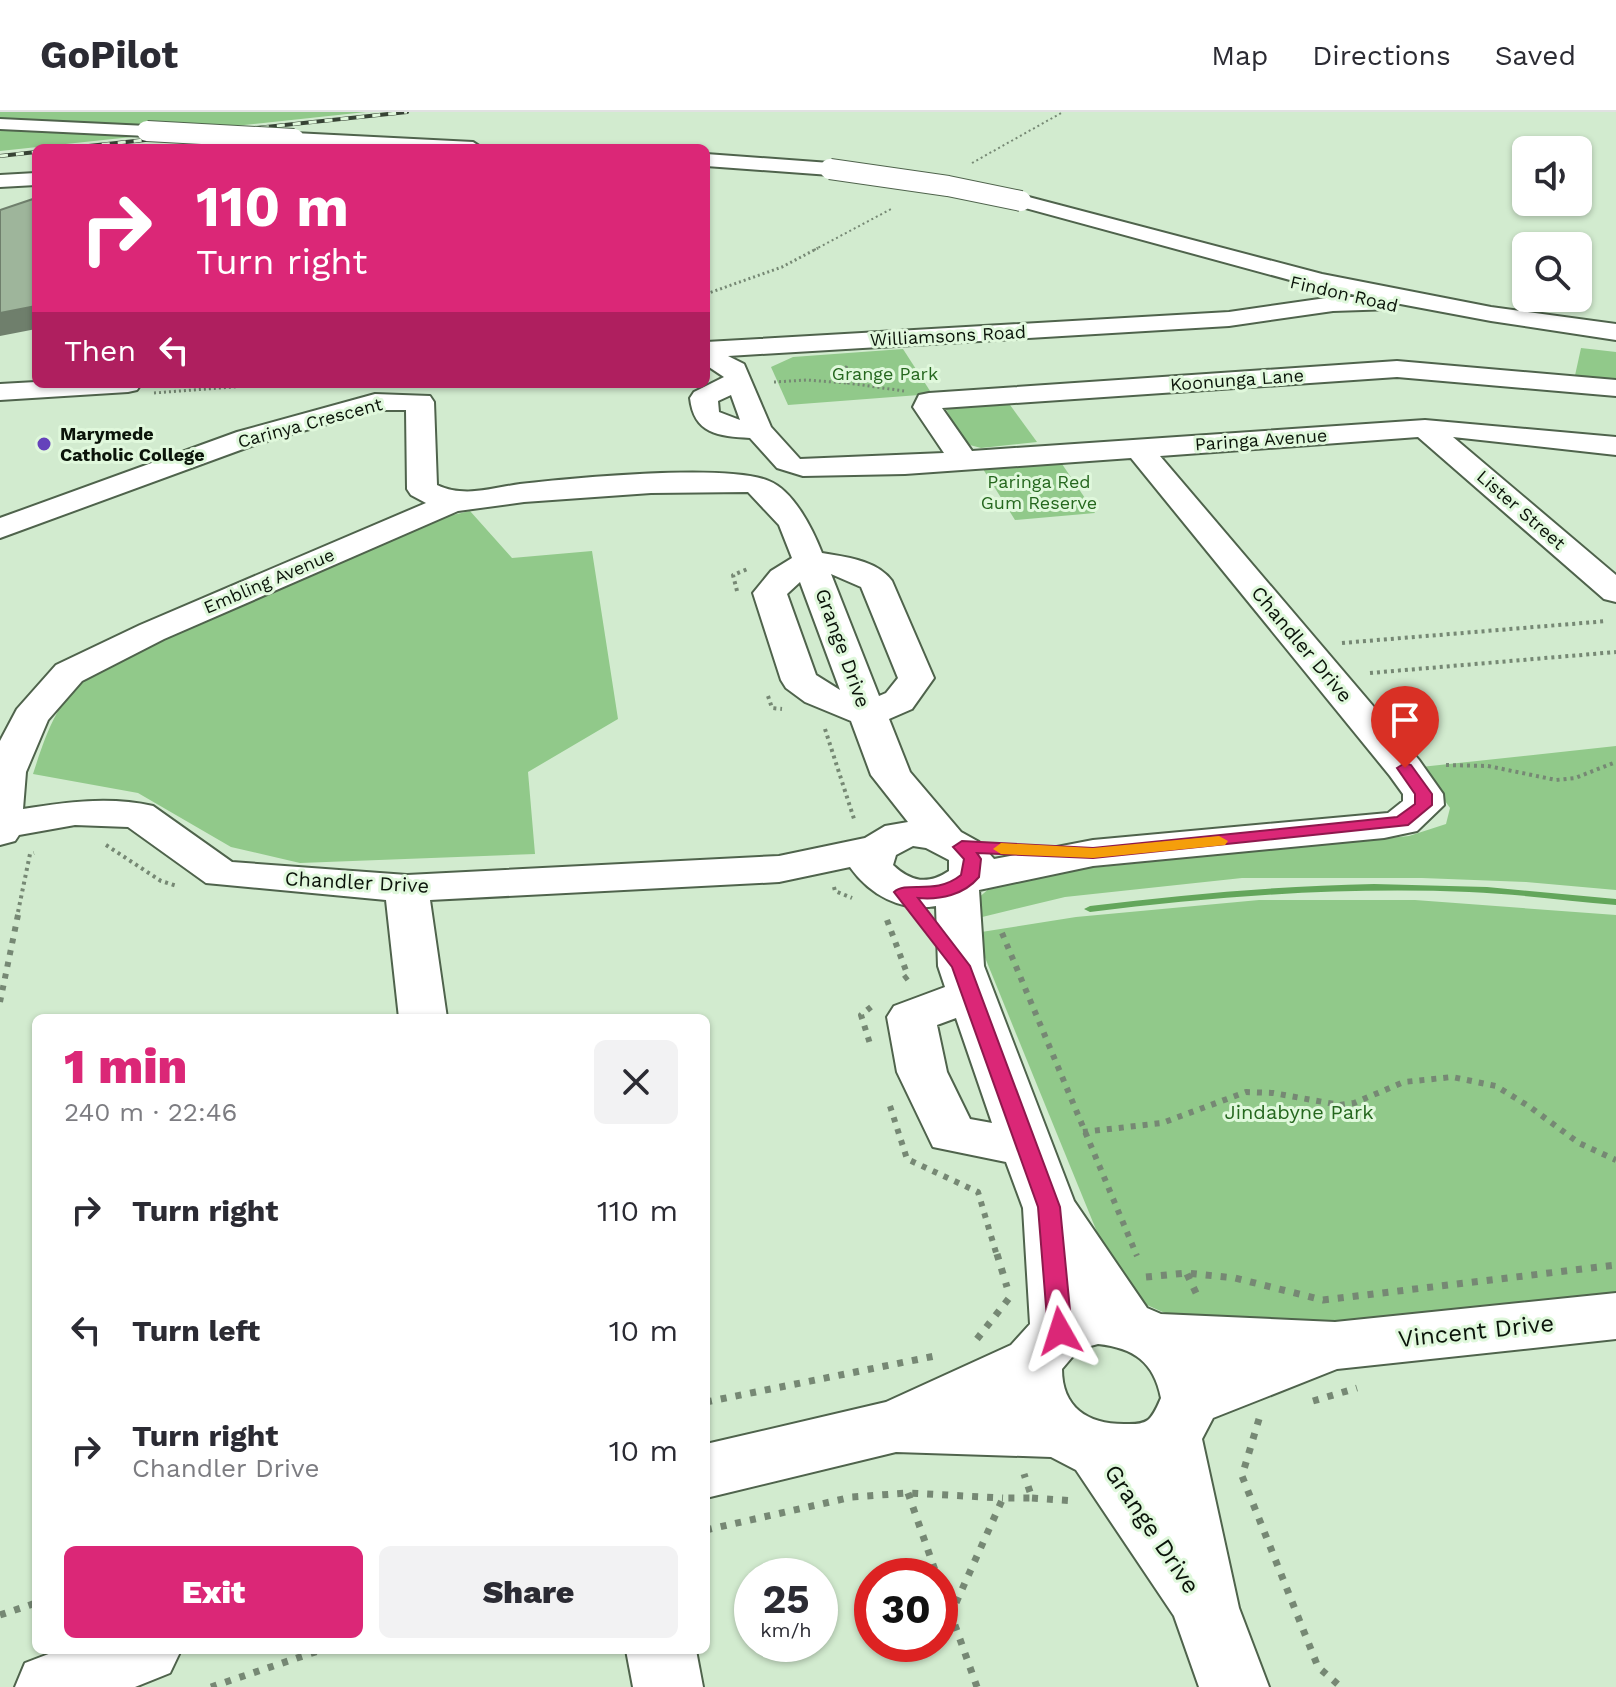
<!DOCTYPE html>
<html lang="en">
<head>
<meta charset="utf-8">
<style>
	body { margin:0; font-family:"Work Sans",sans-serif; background:#f2f2f3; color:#2b2b33; height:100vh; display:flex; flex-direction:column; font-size:30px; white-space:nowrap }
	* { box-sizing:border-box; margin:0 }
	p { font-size:26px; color:#7c7c81 }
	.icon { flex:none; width:44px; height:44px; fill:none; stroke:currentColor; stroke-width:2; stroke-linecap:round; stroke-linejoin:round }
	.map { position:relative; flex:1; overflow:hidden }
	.drawer { position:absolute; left:32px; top:902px; width:678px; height:640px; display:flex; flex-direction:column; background:#fff; border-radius:12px; box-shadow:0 2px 6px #0004 }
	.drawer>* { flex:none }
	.hud { position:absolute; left:32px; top:32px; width:678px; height:244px; border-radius:12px; box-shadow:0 2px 6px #0004; background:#db2777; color:#fff; overflow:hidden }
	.tools { position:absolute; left:1512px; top:24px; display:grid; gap:16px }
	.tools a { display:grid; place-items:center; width:80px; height:80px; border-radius:12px; background:#fff; box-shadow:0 2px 6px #0004; font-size:40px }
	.speed { position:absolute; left:734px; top:1446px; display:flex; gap:16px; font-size:40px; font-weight:700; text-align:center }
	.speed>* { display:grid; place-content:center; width:104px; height:104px; border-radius:50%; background:#fff; box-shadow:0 2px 6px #0004; line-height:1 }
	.speed small { font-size:20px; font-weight:400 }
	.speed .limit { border:12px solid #d22; background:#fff; color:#111 }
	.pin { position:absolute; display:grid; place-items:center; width:68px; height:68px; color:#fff; margin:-82px -34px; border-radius:50% 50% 50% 0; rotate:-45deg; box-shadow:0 0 8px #0007 }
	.pin .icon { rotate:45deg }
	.me { position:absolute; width:88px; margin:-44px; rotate:354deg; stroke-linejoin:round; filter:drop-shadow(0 0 6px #0008) }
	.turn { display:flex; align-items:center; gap:28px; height:168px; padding:0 32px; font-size:36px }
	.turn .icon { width:104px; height:104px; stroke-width:2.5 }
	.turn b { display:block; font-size:56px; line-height:68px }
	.then { display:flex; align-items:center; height:76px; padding:0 32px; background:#0003; gap:16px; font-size:30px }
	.round { display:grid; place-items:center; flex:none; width:84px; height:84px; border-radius:12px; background:#f2f2f3 }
	.overview { display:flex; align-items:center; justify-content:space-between; height:136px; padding:0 32px }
	h1 { font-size:48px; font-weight:800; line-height:60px; color:#db2777 }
	.button { display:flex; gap:16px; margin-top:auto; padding:16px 32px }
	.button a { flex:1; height:92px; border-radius:12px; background:#db2777; color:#fff; font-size:32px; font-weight:800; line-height:92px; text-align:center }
	.button a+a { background:#f2f2f3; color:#2b2b33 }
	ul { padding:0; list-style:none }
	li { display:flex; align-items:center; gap:24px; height:120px; padding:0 32px }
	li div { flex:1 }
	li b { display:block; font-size:30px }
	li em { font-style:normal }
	header { display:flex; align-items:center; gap:48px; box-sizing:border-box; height:112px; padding:0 40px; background:#fff; border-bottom:2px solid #e1e1e2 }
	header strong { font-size:38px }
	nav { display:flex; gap:44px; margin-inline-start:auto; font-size:28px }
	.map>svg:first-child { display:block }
</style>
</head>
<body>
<header>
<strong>GoPilot</strong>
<nav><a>Map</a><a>Directions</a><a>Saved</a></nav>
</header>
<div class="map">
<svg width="1616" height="1575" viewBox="0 0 1616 1575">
	<rect width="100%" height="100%" fill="#d2ebcf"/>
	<g fill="#91c98a">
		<path d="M 0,0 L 366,0 L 0,39 Z"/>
		<path d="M 1581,236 L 1616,240 L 1616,272 L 1574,268 Z"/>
		<path d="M 903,237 L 932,282 L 788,293 L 771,255 L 793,245 Z"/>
		<path d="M 1005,286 L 1037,330 L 981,336 L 966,332 L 944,294 Z"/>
		<path d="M 1062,352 L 1095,401 L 1015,408 L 983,357 Z"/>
		<path d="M 470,399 L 512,446 L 592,439 L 618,607 L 528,660 L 535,742 L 300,751 L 231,735 L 138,681 L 33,662 C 45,625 58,584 91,562 L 300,463 L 444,405 Z"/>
		<path d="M 1616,634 L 1616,778 L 1526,770 L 1422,766 L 1242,766 L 1065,785 L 974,807 L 976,788 L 992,774 L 1038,761 L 1409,724 L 1446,712 L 1450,696 L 1421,655 Z"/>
		<path d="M 1259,788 L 1415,788 L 1616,803 L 1616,1181 L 1353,1213 L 1176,1206 L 1147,1193 L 1108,1147 L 975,821 L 1076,805 Z"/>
	</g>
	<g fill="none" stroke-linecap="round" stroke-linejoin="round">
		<path fill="#63a65b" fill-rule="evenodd" d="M 1374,772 L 1487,775 L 1616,787 L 1616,793 C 1567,789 1518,782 1469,780 C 1342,775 1216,784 1090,800 L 1084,797 L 1090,794 C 1185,782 1279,774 1374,772 Z"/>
		<defs>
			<g id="minor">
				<path d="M 0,7 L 147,14 L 156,19 L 147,24 L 0,17 Z"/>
				<path d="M 294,21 L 473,30 L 482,36 L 361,36 L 287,31 L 285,27 L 287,23 Z"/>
				<path d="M 706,42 L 830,51 L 840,57 L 830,63 L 706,54 Z"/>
				<path d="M 36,61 L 36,73 L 0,75 L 0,63 Z"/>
				<path d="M 1021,83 L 1322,162 L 1491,195 L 1616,212 L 1616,228 L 1491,209 L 1395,191 L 1393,197 L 1333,199 L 1229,214 L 728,244 L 744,252 L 771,315 L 800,347 L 944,341 L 913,295 L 919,283 L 929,281 L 1397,249 L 1616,268 L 1616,284 L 1397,265 L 942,296 L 972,339 L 1425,308 L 1616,325 L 1616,343 L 1453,325 L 1616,463 L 1616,490 L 1604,487 L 1418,325 L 1160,344 L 1419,648 L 1443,682 L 1444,693 L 1417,719 L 1384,726 L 1093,754 L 979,778 L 984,854 L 1074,1089 L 1147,1196 L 1161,1202 L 1335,1210 L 1616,1181 L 1616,1227 L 1337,1257 L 1213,1306 L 1202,1327 L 1239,1496 L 1269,1575 L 1199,1575 L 1174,1504 L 1076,1358 L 1051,1345 L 896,1340 L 706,1386 L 706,1332 L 886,1290 L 1011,1233 L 1030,1212 L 1023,1096 L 1006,1050 L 933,1035 L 897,960 L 887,905 L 894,894 L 945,875 L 938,854 L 936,794 C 901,800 870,783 850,755 L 779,770 L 430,788 L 447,906 L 399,906 L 386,788 L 206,771 L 128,715 L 75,713 L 19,723 L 15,729 L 0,733 L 0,629 L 17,597 L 56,553 L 140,513 L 426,391 L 411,383 L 407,377 L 406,298 L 376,298 L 257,332 L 0,426 L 0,406 L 237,320 L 375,282 L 430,284 L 434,290 L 437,373 C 465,386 490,376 520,372 C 572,366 727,351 769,369 C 794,379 813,418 822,441 C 845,445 877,448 892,469 L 934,566 L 912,597 L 889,607 L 910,660 L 961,720 L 979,730 L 994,747 L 1093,728 L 1388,701 L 1403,689 L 1403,682 L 1390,664 L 1131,346 L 905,362 L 803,364 L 777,356 L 750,326 C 718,324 694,322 690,286 L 694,280 L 724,265 L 706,253 L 706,230 L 1229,200 L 1333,185 L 1365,185 L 1312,174 L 1014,93 L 1011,89 L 1014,85 ZM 731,283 L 740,308 L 719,300 L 718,289 ZM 748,380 L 779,413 L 792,446 L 771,459 L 753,481 L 781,568 L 786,576 L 805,590 L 851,609 L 871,663 L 908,710 L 885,714 L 865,726 L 779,744 L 407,763 L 232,750 L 153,694 C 110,684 65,690 23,697 L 26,660 L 48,608 L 82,569 L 164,527 L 458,399 L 524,390 L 651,381 ZM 831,462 L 861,475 L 898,566 L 886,581 L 879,584 ZM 800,470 L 840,578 L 816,563 L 787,482 ZM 913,734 L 926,736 L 949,748 L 949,759 C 928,773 911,770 893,753 L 896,743 ZM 956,906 L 992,1011 L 970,1007 L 947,960 L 937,913 ZM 1098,1232 C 1134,1236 1154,1250 1161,1286 C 1158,1293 1154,1303 1148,1308 C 1141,1313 1132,1312 1124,1312 C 1087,1312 1062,1295 1062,1257 L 1079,1237 Z"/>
				<path d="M 36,270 L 36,272 L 141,272 L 137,278 L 128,280 L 0,288 L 0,272 Z"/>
				<path d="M 59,1538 L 181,1538 L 170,1561 L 135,1575 L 15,1575 L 25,1551 Z"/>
				<path d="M 626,1538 L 696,1538 L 703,1575 L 633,1575 Z"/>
			</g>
		</defs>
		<use href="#minor" stroke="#4f634c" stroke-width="4"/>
		<g stroke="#768874" stroke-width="2" stroke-dasharray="2 3" stroke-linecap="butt">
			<path d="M 972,51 L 1063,0"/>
			<path d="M 814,138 L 893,96"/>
		</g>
		<g stroke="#768874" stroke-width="3" stroke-dasharray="2 3" stroke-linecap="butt">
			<path d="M 706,182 L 782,155 L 818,136"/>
			<path d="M 847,254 L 842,261 L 848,271 L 904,279"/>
			<path d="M 774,270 L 807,268 L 847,271"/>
			<path d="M 154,281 L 273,272"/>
		</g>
		<g stroke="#768874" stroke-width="4" stroke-dasharray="3 4" stroke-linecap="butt">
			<path d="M 737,479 L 733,463 L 750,456"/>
			<path d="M 1342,531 L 1607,509"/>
			<path d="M 1370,561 L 1616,540"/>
			<path d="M 768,584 L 772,596 L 782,597"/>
			<path d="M 825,617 L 855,710"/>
			<path d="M 1446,653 L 1488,654 L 1556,668 L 1575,666 L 1616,650"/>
			<path d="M 106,733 L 161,769 L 177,774"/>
			<path d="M 834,775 L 835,779 L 852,786"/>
			<path d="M 18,800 L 30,742 L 34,741"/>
		</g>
		<g stroke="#768874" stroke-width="6" stroke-dasharray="5 7" stroke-linecap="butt">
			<path d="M 887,808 L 908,864 L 900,870"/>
			<path d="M 1002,821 L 1137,1144"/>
			<path d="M 0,890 L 19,798"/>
			<path d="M 871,895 L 861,903 L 871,935"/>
			<path d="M 890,994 L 907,1047 L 978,1080 L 997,1144"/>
			<path d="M 1083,1020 L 1162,1011 L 1246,980 L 1273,981 L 1340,993 L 1354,991 L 1404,970 L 1452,965 L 1496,974 L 1530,995 L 1579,1031 L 1616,1048"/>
		</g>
		<g stroke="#768874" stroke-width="7" stroke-dasharray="6 9" stroke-linecap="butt">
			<path d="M 997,1142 L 1007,1175"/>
			<path d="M 1187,1162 L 1198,1185"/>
			<path d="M 1146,1165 L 1186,1161 L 1235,1166 L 1323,1188 L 1616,1153"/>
			<path d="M 977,1227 L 1010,1185"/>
			<path d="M 1313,1289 L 1357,1276"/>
			<path d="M 706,1290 L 940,1243"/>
			<path d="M 1259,1307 L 1242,1364 L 1318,1555 L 1341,1575"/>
			<path d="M 908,1381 L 937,1464"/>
			<path d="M 1032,1386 L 1075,1389"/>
			<path d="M 706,1418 L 852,1385 L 908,1381 L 1003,1386"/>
			<path d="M 940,1471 L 950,1501"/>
			<path d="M 0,1503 L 36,1491"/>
			<path d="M 211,1575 L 321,1538"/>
			<path d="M 977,1575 L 951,1502 L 1003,1386 L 1032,1386 L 1024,1362"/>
		</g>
		<use href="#minor" fill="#fff" fill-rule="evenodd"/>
		<defs>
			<g id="rail">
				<path d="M 70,36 L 407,0"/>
				<path d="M 0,44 L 36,40"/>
			</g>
		</defs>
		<use href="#rail" stroke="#374335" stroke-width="4"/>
		<use href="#rail" stroke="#e0f8dc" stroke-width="3" stroke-dasharray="8" stroke-linecap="butt"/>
		<defs>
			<g id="minor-bridge">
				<path d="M 147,19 L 294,27"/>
				<path d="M 830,57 L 948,74 L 1021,89"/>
			</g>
		</defs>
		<use href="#minor-bridge" stroke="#4f634c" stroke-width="22" stroke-linecap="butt"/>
		<use href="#minor-bridge" stroke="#fff" stroke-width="20"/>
	</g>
	<path fill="#6f7f6c" d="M 36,194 L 36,217 L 0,224 L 0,201 Z"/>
	<path fill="#9eb59b" stroke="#6f7f6c" stroke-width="2" d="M 36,86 L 36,194 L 0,201 L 0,98 Z"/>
	<path fill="#db2777" stroke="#8e194d" stroke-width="2" d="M 1405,651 L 1411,653 L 1432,682 L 1432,693 L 1408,713 L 1093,746 L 977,741 L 981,747 L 979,765 C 964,783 940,788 918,786 L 970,854 L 1060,1095 L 1072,1219 L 1069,1226 L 1060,1228 L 1051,1226 L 1048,1219 L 1038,1095 L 952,855 L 894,780 C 907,768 935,784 961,763 L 964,747 L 953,735 L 962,729 L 1093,736 L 1397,705 L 1415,692 L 1415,682 L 1397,656 Z"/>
	<path fill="#f59e0b" d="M 1219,724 L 1228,729 L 1225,733 L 1093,746 L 1001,742 L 993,737 L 1001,731 L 1093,736 Z"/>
	<circle fill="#6542bb" stroke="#e0f8dc" stroke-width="3" cx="44" cy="332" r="8"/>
	<g text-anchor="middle" stroke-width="6" stroke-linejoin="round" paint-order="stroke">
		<g font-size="18" fill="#0b140a" stroke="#e0f8dc">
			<text transform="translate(1344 182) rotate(13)" y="6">Findon Road</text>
			<text transform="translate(948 224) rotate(-3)" y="6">Williamsons Road</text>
			<text transform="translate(1237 268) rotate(-4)" y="6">Koonunga Lane</text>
			<text transform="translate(310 311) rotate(-15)" y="6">Carinya Crescent</text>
			<text transform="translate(1261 328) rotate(-4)" y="6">Paringa Avenue</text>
			<text transform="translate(1521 398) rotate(41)" y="6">Lister Street</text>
			<text transform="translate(269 469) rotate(-23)" y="6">Embling Avenue</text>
		</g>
		<g font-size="18" fill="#25671e" stroke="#e0f8dc">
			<text x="885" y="268">Grange Park</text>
			<text x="1039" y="376">Paringa Red<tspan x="1039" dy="21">Gum Reserve</tspan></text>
		</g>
		<g font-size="18" font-weight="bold" fill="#0b140a" stroke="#e0f8dc" text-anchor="start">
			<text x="60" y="328">Marymede<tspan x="60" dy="21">Catholic College</tspan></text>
		</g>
		<g font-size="20" fill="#0b140a" stroke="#e0f8dc">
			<text transform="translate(1302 532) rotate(50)" y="7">Chandler Drive</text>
			<text transform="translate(843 536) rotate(70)" y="7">Grange Drive</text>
			<text transform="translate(357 770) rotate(3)" y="7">Chandler Drive</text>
		</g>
		<g font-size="20" fill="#25671e" stroke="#e0f8dc">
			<text x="1299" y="1007">Jindabyne Park</text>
		</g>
		<g font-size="24" fill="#0b140a" stroke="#e0f8dc">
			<text transform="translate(1476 1219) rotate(-6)" y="8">Vincent Drive</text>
			<text transform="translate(1152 1417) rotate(56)" y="8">Grange Drive</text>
		</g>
	</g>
</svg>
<div class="tools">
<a><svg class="icon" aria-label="sound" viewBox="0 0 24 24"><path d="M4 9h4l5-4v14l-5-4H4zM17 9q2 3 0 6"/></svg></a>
<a><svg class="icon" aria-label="search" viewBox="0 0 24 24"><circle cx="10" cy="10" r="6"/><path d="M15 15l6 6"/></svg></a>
</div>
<div class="speed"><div>25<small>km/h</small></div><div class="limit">30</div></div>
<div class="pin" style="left:1405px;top:656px;background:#d93025"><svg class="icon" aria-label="arrive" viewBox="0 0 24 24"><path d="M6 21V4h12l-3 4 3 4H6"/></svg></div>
<svg class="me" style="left:1060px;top:1219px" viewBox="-20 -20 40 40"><path d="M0-17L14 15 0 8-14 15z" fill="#db2777" stroke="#fff" stroke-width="4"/></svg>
<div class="hud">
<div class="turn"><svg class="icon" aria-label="right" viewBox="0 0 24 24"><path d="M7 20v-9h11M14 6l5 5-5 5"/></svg><div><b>110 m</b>Turn right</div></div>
<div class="then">Then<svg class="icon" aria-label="left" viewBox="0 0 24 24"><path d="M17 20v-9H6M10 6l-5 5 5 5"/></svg></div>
</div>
<section class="drawer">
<div class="overview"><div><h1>1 min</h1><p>240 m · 22:46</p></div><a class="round"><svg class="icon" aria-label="close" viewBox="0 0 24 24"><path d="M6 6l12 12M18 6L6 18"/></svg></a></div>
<ul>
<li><svg class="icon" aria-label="right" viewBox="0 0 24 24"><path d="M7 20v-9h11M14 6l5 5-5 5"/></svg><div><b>Turn right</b></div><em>110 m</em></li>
<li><svg class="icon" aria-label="left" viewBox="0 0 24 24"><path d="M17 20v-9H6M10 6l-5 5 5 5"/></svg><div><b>Turn left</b></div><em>10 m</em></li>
<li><svg class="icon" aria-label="right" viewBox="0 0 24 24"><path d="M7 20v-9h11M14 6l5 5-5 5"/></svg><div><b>Turn right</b><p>Chandler Drive</p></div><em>10 m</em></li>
</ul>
<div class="button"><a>Exit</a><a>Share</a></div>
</section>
</div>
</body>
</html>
